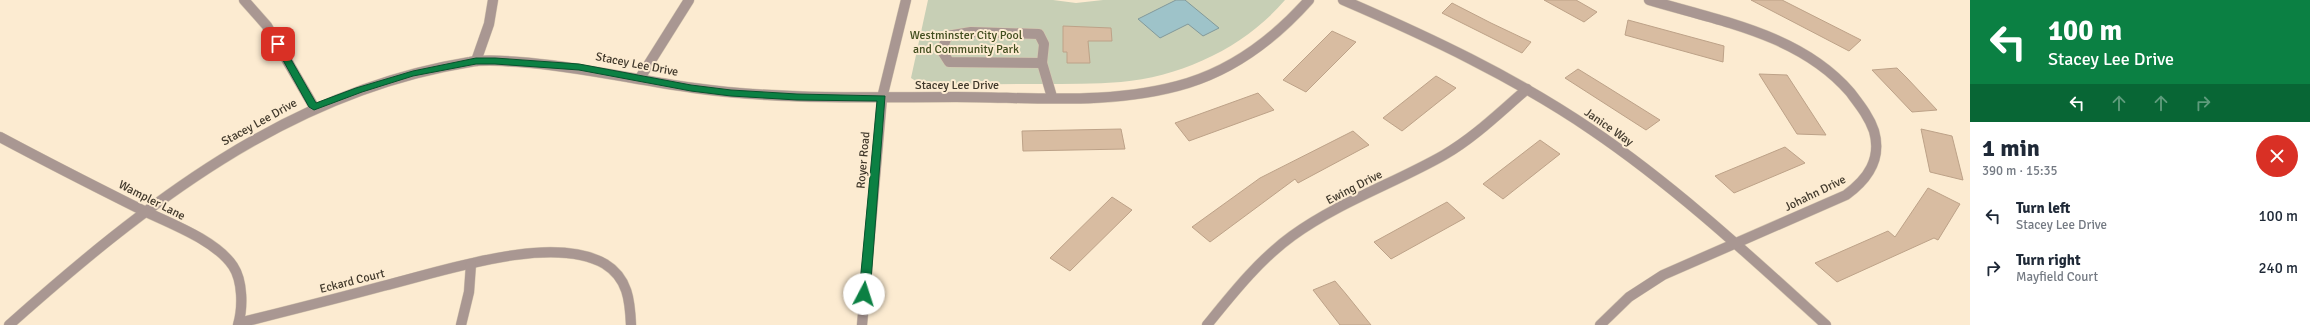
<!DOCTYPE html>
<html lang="en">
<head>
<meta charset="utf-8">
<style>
	body { margin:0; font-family:Signika,sans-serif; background:#f2f2f3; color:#1f2937; height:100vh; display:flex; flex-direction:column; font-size:15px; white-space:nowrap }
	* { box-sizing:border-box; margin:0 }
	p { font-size:13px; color:#747a83 }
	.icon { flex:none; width:22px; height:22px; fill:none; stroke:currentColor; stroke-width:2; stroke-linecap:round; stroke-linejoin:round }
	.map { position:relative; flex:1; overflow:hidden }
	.side { display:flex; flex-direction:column; background:#fff; width:340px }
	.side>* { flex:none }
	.top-card { background:#0b8043; color:#fff; overflow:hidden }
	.pin { position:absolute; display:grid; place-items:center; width:34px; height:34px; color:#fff; margin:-17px; border-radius:8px; box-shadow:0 2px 6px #0006 }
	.me { position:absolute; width:44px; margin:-22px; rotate:5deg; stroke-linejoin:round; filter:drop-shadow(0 0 3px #0008) }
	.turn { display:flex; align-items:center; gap:14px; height:84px; padding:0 12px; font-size:18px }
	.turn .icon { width:52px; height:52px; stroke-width:2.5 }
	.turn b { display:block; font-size:28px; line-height:34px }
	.lanes { display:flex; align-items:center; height:38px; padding:0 12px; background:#0003; justify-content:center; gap:20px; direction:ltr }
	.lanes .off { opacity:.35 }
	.round { display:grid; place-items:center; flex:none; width:42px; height:42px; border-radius:21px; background:#f2f2f3 }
	.summary { display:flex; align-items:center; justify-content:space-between; height:68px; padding:0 12px }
	h1 { font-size:24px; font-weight:800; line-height:30px }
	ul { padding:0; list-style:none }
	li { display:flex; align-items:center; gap:12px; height:52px; padding:0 12px }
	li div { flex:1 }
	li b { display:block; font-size:15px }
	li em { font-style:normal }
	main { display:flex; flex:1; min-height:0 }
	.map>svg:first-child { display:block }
</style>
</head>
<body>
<main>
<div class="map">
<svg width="1970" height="325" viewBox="0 0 1970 325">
	<rect width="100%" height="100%" fill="#fcebd1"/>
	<path fill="#c7cfb5" d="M 928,0 L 1053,0 L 1076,3 L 1103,0 L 1285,0 C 1245,47 1183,76 1121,82 C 1095,84 1067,84 1040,84 C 1000,84 961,85 922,85 L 911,78 Z"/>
	<path fill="#9ec3c9" stroke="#82999a" d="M 1176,0 L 1185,0 L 1219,28 L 1203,36 L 1188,24 L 1160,38 L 1138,19 Z"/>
	<g fill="#d8bca1" stroke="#bda288">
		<path d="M 1544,0 L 1576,0 L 1597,12 L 1584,22 Z"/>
		<path d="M 1751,0 L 1782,0 L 1861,40 L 1849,51 Z"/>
		<path d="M 1452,3 L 1491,23 L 1531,42 L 1522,53 L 1442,13 Z"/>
		<path d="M 1628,20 L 1724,46 L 1723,62 L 1625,35 Z"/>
		<path d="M 1063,26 L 1111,28 L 1112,41 L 1088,41 L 1090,63 L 1067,63 L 1067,52 L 1063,52 Z"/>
		<path d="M 1332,31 L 1356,42 L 1306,92 L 1283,80 Z"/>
		<path d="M 1897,68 L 1907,78 L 1937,110 L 1912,112 L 1872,70 Z"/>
		<path d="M 1578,69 L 1604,85 L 1660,120 L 1646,130 L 1565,78 Z"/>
		<path d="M 1759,74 L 1787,75 L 1826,135 L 1797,134 Z"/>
		<path d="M 1436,76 L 1456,88 L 1402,131 L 1383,118 Z"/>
		<path d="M 1258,93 L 1274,110 L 1189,141 L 1175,123 Z"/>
		<path d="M 1121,129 L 1125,149 L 1023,151 L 1022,131 Z"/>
		<path d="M 1921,129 L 1952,136 L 1963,180 L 1930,172 Z"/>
		<path d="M 1353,131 L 1369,145 L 1298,183 L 1295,179 L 1210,242 L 1192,227 L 1260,178 Z"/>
		<path d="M 1540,140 L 1560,154 L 1503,199 L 1483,184 Z"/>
		<path d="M 1785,147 L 1805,163 L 1734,193 L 1715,176 Z"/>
		<path d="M 1928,188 L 1960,204 L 1938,240 L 1934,238 L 1837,282 L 1815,263 L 1888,231 L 1895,237 Z"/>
		<path d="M 1112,197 L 1132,210 L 1070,271 L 1050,258 Z"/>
		<path d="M 1447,202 L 1465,218 L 1391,259 L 1374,242 Z"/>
		<path d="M 1335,281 L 1346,294 L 1371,325 L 1340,325 L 1313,290 Z"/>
	</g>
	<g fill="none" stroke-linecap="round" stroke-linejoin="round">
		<defs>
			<g id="minor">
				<path d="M 244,0 L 267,26 L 314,107"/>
				<path d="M 1343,0 C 1429,37 1514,77 1592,130 C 1676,187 1751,257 1826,325"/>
				<path d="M 971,32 L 1039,34 L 1044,44 L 1042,63 L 949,62 L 942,51 L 947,36 Z"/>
				<path d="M 476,61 L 489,24 L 493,0"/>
				<path d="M 1042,63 L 1052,97"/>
				<path d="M 640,78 L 689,0"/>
				<path d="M 0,137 C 45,161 92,185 138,208 C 166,222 215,239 233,266 C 243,281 243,308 238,325"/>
				<path d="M 239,323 C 287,311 335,299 383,286 C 441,272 551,233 605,264 C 628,278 630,301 631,325"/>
				<path d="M 9,325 C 143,206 287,91 470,62 C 486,59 503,61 519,62 C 578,66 635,80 694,88 C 781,100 868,97 956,97 C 1032,97 1113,106 1188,83 C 1236,68 1276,37 1309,0"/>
				<path d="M 461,325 L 469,292 L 471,264"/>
				<path d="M 862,325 L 882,98 L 906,0"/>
				<path d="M 1207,325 C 1233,293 1259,260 1292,236 C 1339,202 1395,183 1444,155 C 1475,137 1500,112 1527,89"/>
				<path d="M 1600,325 L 1629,297 L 1663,275 L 1846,195 C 1868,179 1882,159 1874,131 C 1869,116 1859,104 1850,92 C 1800,34 1719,21 1649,0"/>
			</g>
		</defs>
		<use href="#minor" stroke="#d6c7b0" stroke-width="11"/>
		<use href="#minor" stroke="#a99792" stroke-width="10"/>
	</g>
	<path fill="#0b8043" stroke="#07532c" d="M 275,42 L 281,42 L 316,103 L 356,88 L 413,71 L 476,58 L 495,58 L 579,64 L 691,85 L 731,90 L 797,94 L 885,96 L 870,294 L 864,298 L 859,294 L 877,101 L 797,100 L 731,96 L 691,91 L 579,70 L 495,64 L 476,64 L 413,76 L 362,92 L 314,110 L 309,107 L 274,44 Z"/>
	<g text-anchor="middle" stroke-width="4" stroke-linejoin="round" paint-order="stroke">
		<g font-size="12" fill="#424e1f" stroke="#fcebd1">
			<text x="966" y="39">Westminster City Pool<tspan x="966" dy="14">and Community Park</tspan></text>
		</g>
		<g font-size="12" fill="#40382b" stroke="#fcebd1">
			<text transform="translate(637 64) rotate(11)" y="4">Stacey Lee Drive</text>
			<text x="957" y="89">Stacey Lee Drive</text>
			<text transform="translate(259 122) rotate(-29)" y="4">Stacey Lee Drive</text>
			<text transform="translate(1609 127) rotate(35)" y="4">Janice Way</text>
			<text transform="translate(863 160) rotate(-85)" y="4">Royer Road</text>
			<text transform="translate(1354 187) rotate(-27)" y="4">Ewing Drive</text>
			<text transform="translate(1815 193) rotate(-26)" y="4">Johahn Drive</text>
			<text transform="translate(152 200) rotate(27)" y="4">Wampler Lane</text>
			<text transform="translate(352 281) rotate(-14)" y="4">Eckard Court</text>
		</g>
	</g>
</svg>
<div class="pin" style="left:278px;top:44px;background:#d93025"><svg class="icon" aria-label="arrive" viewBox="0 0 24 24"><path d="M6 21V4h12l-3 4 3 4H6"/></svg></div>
<svg class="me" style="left:864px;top:294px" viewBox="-20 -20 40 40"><circle r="19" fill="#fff"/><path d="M0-13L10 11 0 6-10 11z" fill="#0b8043"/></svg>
</div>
<section class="side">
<div class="top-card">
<div class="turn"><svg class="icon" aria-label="left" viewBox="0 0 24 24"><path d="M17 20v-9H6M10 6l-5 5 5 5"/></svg><div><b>100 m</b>Stacey Lee Drive</div></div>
<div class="lanes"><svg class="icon" aria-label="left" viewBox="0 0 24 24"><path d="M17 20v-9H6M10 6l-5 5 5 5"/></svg><svg class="icon off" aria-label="ahead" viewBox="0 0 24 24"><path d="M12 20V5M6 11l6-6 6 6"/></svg><svg class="icon off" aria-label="ahead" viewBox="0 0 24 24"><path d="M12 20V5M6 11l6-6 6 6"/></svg><svg class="icon off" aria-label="right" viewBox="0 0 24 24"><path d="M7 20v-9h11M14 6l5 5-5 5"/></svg></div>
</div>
<div class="summary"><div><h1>1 min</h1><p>390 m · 15:35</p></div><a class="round" style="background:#d93025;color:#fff"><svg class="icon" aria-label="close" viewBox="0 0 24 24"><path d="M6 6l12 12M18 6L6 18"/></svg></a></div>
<ul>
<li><svg class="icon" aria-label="left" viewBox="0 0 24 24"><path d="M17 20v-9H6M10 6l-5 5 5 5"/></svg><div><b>Turn left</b><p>Stacey Lee Drive</p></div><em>100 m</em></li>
<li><svg class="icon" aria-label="right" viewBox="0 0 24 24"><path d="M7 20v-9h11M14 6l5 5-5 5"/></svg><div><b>Turn right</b><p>Mayfield Court</p></div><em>240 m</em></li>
</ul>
</section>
</main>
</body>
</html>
